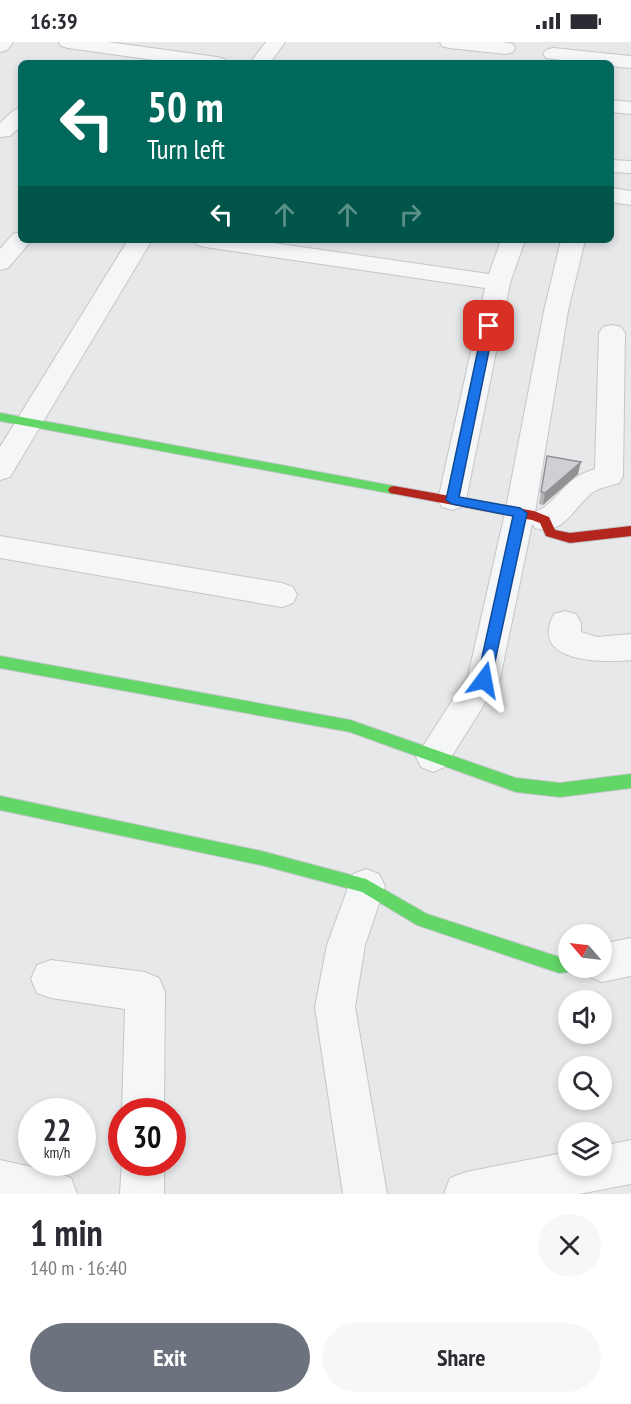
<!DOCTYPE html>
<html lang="en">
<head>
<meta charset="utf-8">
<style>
	body { margin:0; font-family:"PT Sans Narrow",sans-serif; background:#f7f7f7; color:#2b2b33; height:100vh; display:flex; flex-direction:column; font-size:22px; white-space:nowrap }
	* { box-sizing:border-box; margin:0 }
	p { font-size:20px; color:#7c7c81 }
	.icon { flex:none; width:33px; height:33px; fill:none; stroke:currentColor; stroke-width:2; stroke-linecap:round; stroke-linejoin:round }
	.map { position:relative; height:1152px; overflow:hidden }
	.side { display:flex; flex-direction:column; background:#fff; flex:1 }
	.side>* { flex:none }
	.hud { position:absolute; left:18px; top:18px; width:596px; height:183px; border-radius:9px; box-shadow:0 3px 9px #0003; background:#00695c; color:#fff; overflow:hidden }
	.needle { width:39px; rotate:298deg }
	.tools { position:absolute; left:558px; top:882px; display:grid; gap:12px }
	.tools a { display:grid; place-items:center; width:54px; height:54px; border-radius:50%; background:#fff; box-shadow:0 3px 9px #0003; font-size:30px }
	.speed { position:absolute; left:18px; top:1056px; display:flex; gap:12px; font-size:30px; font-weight:700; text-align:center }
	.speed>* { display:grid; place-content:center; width:78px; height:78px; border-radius:50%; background:#fff; box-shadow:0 3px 9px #0003; line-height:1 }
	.speed small { font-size:15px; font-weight:400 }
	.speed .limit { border:9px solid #d22; background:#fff; color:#111 }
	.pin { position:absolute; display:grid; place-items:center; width:51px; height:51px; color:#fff; margin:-26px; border-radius:12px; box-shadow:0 3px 9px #0006 }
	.me { position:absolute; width:66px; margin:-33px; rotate:13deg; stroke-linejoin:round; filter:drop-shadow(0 0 4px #0008) }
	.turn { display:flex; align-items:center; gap:21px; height:126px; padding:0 30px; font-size:27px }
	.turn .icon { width:78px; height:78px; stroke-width:2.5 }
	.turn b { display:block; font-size:42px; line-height:51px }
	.lanes { display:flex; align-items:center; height:57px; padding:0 30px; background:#0003; justify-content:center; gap:30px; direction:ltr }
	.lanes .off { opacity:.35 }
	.round { display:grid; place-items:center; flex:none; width:63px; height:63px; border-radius:32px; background:#f7f7f7 }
	.overview { display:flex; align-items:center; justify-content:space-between; height:102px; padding:0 30px }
	h1 { font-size:36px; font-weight:600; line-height:45px }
	.cta { display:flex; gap:12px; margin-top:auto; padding:12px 30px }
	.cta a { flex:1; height:69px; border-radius:36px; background:#6c737f; color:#fff; font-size:24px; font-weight:600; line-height:69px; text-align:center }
	.cta a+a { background:#f7f7f7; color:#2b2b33 }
	.status { display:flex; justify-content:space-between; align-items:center; height:42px; padding:0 30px; background:#fff; direction:ltr }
	.status svg { height:16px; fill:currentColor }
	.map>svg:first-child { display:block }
</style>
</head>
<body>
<div class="status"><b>16:39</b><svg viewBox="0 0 49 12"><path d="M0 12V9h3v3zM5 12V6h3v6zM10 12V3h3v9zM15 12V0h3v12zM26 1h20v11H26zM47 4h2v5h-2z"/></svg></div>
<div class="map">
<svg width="631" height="1152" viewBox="0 0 631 1152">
	<rect width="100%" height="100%" fill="#e6e8ea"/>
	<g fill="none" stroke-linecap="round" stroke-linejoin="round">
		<defs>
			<g id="street">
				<path d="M 0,0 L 13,0 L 7,8 L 0,10 Z"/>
				<path d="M 59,0 L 108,0 L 217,15 L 224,17 L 227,21 L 176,21 L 68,6 L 61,4 Z"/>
				<path d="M 266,0 L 285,0 L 270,21 L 250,21 Z"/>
				<path d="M 440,0 L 503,0 L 513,2 L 515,6 L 513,10 L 506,12 L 449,6 L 442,4 Z"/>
				<path d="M 553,6 L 631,14 L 631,26 L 610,24 L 610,21 L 585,21 L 546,16 L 543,12 L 546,8 Z"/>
				<path d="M 610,58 L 631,60 L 631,72 L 610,70 Z"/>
				<path d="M 21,66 L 21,84 L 10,94 L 0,95 L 0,81 L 14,68 Z"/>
				<path d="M 610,118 L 631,119 L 631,131 L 610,130 Z"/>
				<path d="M 610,146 L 631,149 L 631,163 L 610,160 Z"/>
				<path d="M 21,190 L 21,198 L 32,198 L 8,226 L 0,228 L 0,207 L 13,192 Z"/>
				<path d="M 128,198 L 152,198 L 10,435 L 0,438 L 0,405 Z"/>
				<path d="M 193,198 L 253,198 L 489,232 L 501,198 L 525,198 L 510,241 L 466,458 L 462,465 L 452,468 L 442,465 L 438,458 L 485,246 L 205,205 L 197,203 Z"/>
				<path d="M 561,198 L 585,198 L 568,269 L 535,470 C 561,459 561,437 595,427 L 599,291 L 603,285 L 612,283 L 621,285 L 625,291 L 623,434 L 619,441 C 610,444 600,445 592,451 C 573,466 564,494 535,486 L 532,482 L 500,637 L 445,725 L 433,730 L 421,725 L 416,715 L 468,634 L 505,471 L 544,269 Z"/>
				<path d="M 0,494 L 282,541 L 293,545 L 297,553 L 293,561 L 282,565 L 0,516 Z"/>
				<path d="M 565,569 L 576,572 L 581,581 L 581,590 L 597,595 L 631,592 L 631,618 C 603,621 528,621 554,572 Z"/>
				<path d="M 366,827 L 379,832 L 385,844 L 365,903 L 355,965 L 387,1152 L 343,1152 L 315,965 L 327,903 L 353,832 Z"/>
				<path d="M 631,896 L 631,934 L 602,940 L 588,934 L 584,926 L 602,926 L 602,902 Z"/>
				<path d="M 51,918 L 145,930 L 159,936 L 165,950 L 164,1070 L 122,1070 L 125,967 L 51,956 L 37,951 L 31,937 L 37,923 Z"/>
				<path d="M 631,1098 L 631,1142 L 579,1152 L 444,1152 L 450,1136 L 466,1130 L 568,1110 L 568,1124 L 602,1124 L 602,1104 Z"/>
				<path d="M 122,1117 L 122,1120 L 164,1120 L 164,1152 L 120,1152 Z"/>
				<path d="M 0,1118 L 55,1130 L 71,1136 L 77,1152 L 0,1152 Z"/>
			</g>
			<g id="fast">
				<path d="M 0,371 L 394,444 L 400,448 L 394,452 L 0,379 Z"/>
				<path d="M 0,614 L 350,678 L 516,736 L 560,741 L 631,732 L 631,746 L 560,755 L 516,750 L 350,690 L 0,626 Z"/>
				<path d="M 0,754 L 261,809 L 366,837 L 427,872 L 559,915 L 568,915 L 568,926 L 575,926 L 574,929 L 559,931 L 417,883 L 362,850 L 261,823 L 0,768 Z"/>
			</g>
			<path id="jam" d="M 394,444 L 534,469 L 549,475 L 555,488 L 570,491 L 631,484 L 631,494 L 570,501 L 546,494 L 540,481 L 532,478 L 390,451 L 388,448 L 390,445 Z"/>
		</defs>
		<use href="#street" stroke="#c4c6c8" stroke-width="2"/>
		<use href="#fast" stroke="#c4c6c8" stroke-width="2"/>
		<use href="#jam" stroke="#c4c6c8" stroke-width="2"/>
		<use href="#street" fill="#f5f6f7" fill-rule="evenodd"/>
		<use href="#fast" fill="#63d668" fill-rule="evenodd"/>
		<use href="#jam" fill="#b3261e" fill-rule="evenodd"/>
	</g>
	<path fill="#b1b3b5" d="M 547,414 L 578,432 L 543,463 L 539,462 Z"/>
	<path fill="#909294" d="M 581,420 L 578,432 L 543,463 L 545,451 Z"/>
	<path fill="#ced0d3" stroke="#909294" stroke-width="1.5" d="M 547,414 L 581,420 L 545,451 L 541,450 Z"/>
	<path fill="#1a73e8" stroke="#114b97" stroke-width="1.5" d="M 489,281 L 494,284 L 459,455 L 520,466 L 527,471 L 491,638 L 489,642 L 479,642 L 477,638 L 513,474 L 452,462 L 446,458 L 483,284 Z"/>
</svg>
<div class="tools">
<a><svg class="needle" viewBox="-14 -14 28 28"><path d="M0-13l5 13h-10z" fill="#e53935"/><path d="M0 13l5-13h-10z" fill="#7c7c81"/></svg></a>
<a><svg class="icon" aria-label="sound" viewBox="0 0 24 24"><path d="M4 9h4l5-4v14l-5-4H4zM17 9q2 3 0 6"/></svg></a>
<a><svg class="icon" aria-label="search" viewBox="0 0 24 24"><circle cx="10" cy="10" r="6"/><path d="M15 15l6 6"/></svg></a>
<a><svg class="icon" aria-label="layers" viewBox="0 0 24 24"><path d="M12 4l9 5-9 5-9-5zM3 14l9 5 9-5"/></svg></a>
</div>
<div class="speed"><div>22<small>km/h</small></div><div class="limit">30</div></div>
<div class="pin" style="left:489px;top:284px;background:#d93025"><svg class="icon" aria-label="arrive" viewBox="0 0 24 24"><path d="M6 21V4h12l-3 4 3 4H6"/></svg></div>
<svg class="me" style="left:484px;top:638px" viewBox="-20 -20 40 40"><path d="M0-17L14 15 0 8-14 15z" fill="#1a73e8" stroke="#fff" stroke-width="4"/></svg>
<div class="hud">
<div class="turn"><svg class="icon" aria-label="left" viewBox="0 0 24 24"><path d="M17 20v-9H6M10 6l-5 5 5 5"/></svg><div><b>50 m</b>Turn left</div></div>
<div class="lanes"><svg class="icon" aria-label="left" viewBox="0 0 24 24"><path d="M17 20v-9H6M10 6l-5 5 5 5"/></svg><svg class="icon off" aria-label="ahead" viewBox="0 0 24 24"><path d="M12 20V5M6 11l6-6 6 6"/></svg><svg class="icon off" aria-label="ahead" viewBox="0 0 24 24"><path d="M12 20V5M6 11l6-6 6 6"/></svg><svg class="icon off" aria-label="right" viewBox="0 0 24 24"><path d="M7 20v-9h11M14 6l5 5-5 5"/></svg></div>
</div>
</div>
<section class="side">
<div class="overview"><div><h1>1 min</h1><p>140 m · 16:40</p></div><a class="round"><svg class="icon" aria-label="close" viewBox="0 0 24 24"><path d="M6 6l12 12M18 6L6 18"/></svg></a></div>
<div class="cta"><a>Exit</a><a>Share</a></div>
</section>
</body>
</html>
